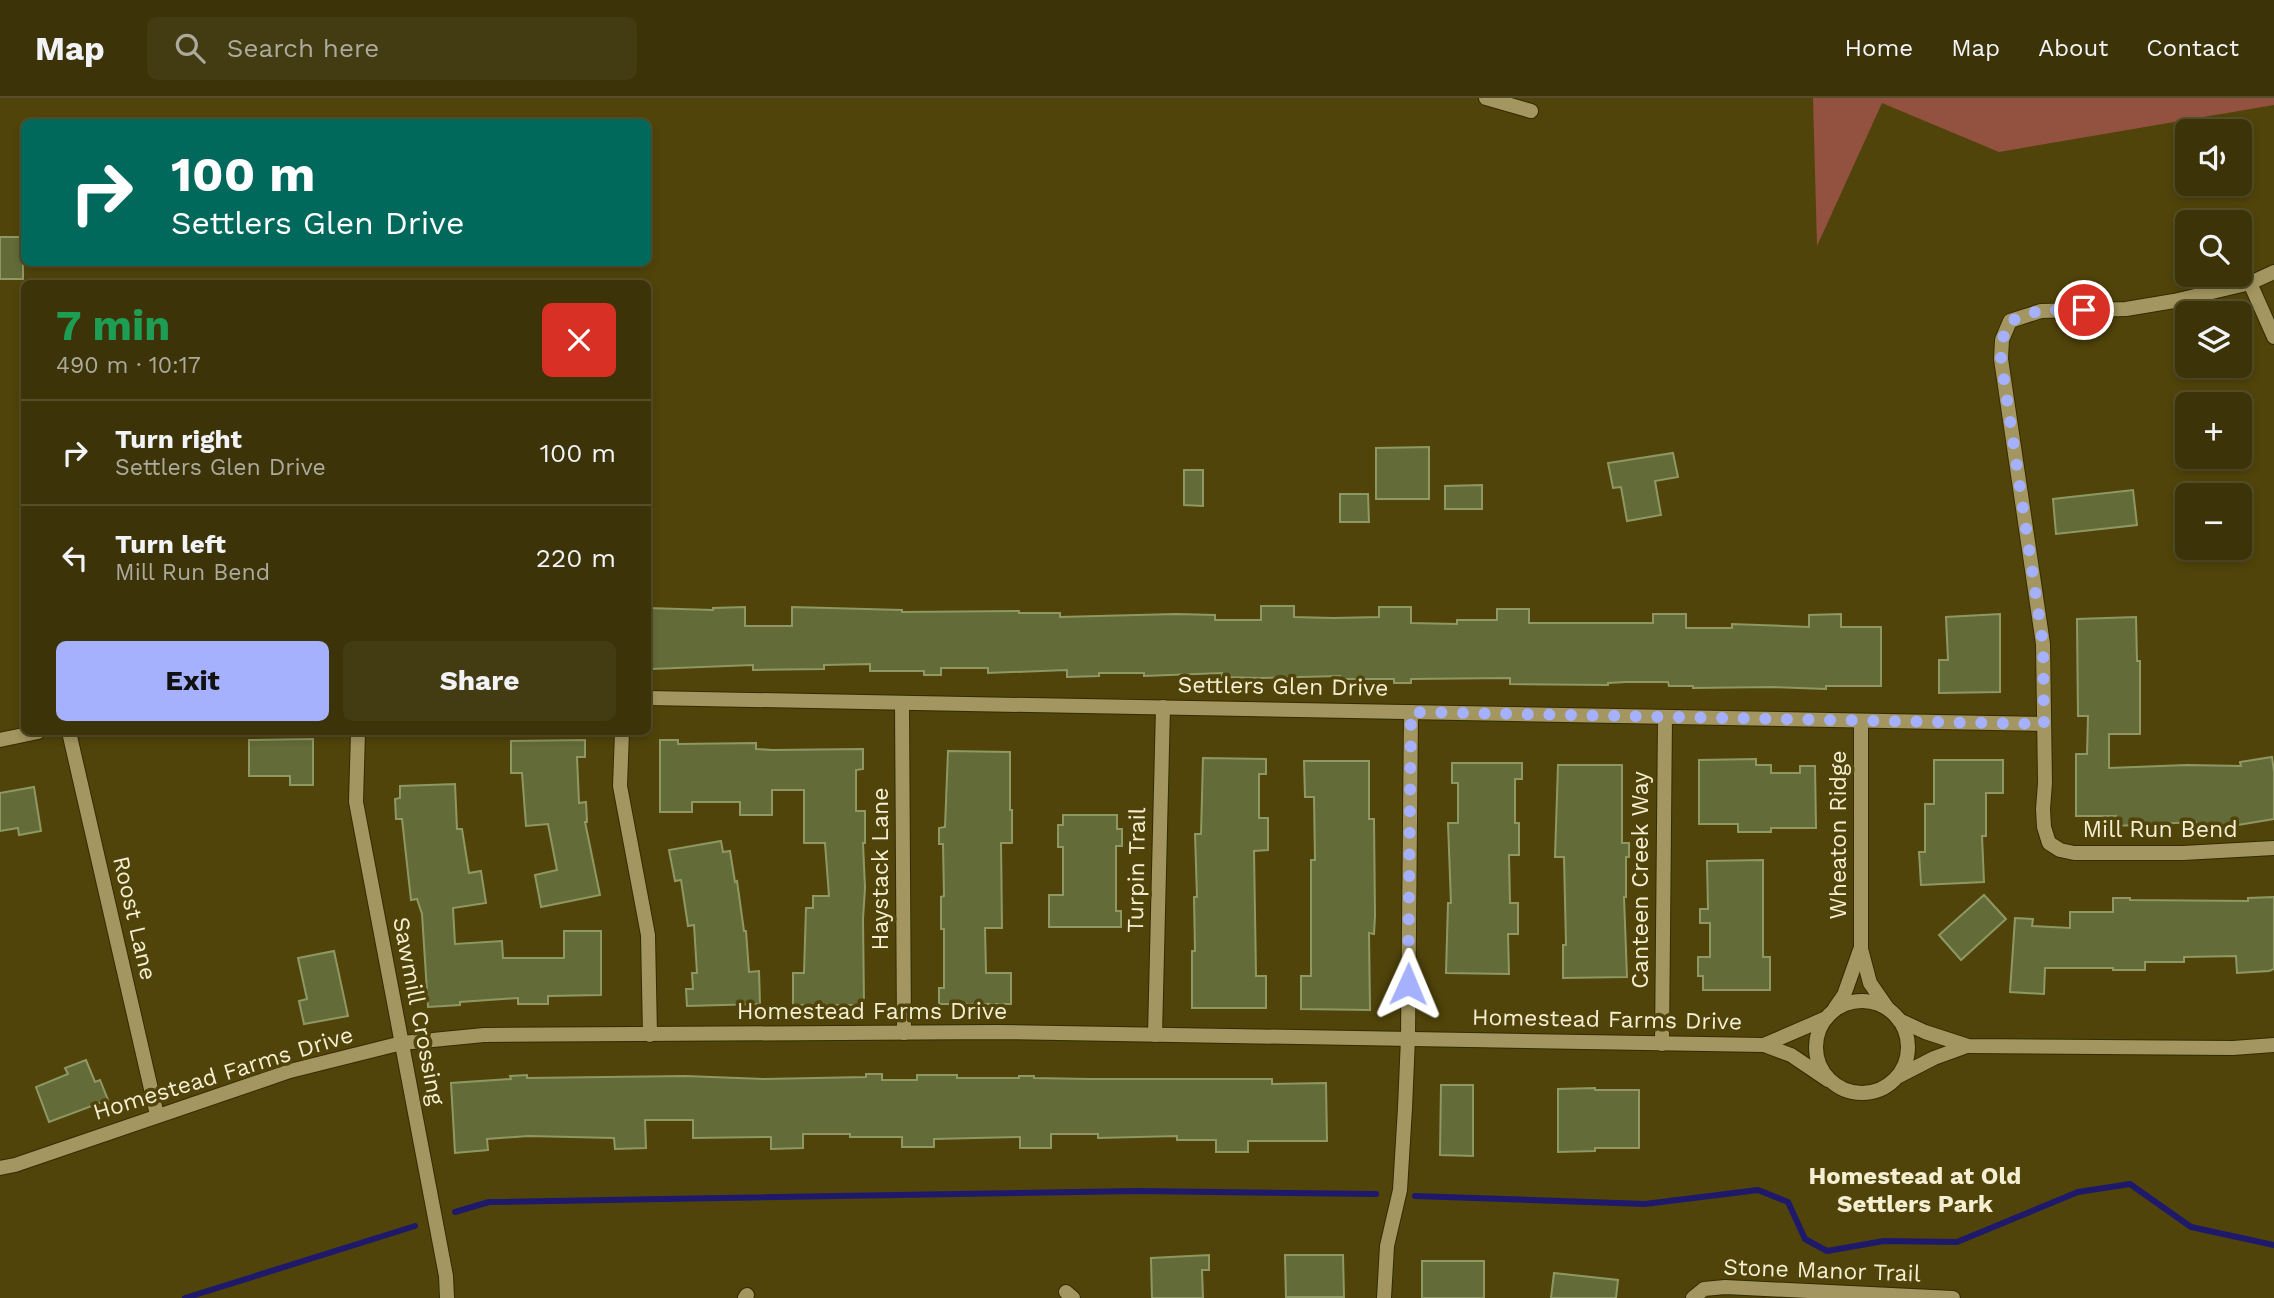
<!DOCTYPE html>
<html lang="en">
<head>
<meta charset="utf-8">
<style>
	body { margin:0; font-family:"Work Sans",sans-serif; background:#433b12; color:#f1f3f6; height:100vh; display:flex; flex-direction:column; font-size:26px; white-space:nowrap }
	* { box-sizing:border-box; margin:0 }
	p { font-size:23px; color:#acaa9c }
	.icon { flex:none; width:38px; height:38px; fill:none; stroke:currentColor; stroke-width:2; stroke-linecap:round; stroke-linejoin:round }
	.map { position:relative; flex:1; overflow:hidden }
	.details { position:absolute; left:21px; top:182px; width:630px; height:455px; display:flex; flex-direction:column; background:#3c3308; border-radius:10px; box-shadow:0 4px 10px #0003,0 0 0 2px #554e29 }
	.details>* { flex:none }
	.guide { position:absolute; left:21px; top:21px; width:630px; height:147px; border-radius:10px; box-shadow:0 4px 10px #0003,0 0 0 2px #554e29; background:#00695c; color:#fff; overflow:hidden }
	.buttons { position:absolute; left:2175px; top:21px; display:grid; gap:14px }
	.buttons a { display:grid; place-items:center; width:77px; height:77px; border-radius:10px; background:#3c3308; box-shadow:0 4px 10px #0003,0 0 0 2px #554e29; font-size:35px }
	.pin { position:absolute; display:grid; place-items:center; width:60px; height:60px; color:#fff; margin:-30px; border:4px solid #fff; border-radius:50%; box-shadow:0 2px 7px #0007 }
	.me { position:absolute; width:77px; margin:-38px; rotate:1deg; stroke-linejoin:round; filter:drop-shadow(0 0 5px #0008) }
	.turn { display:flex; align-items:center; gap:24px; height:147px; padding:0 35px; font-size:32px }
	.turn .icon { width:91px; height:91px; stroke-width:2.5 }
	.turn b { display:block; font-size:49px; line-height:60px }
	.round { display:grid; place-items:center; flex:none; width:74px; height:74px; border-radius:10px; background:#433b12 }
	.head { display:flex; align-items:center; justify-content:space-between; height:119px; padding:0 35px }
	h1 { font-size:42px; font-weight:700; line-height:52px; color:#1e9e55 }
	.cta { display:flex; gap:14px; margin-top:auto; padding:14px 35px }
	.cta a { flex:1; height:80px; border-radius:10px; background:#a5b1fc; color:#111; font-size:28px; font-weight:700; line-height:80px; text-align:center }
	.cta a+a { background:#433b12; color:#f1f3f6 }
	ul { padding:0; list-style:none }
	li { display:flex; align-items:center; gap:21px; height:105px; padding:0 35px; border-top:2px solid #554e29 }
	li div { flex:1 }
	li b { display:block; font-size:26px }
	li em { font-style:normal }
	header { display:flex; align-items:center; gap:42px; box-sizing:border-box; height:98px; padding:0 35px; background:#3c3308; border-bottom:2px solid #554e29 }
	header strong { font-size:33px }
	nav { display:flex; gap:38px; margin-inline-start:auto; font-size:24px }
	.search { width:490px; height:63px; background:#433b12; display:flex; align-items:center; gap:18px; box-sizing:border-box; padding:0 24px; border-radius:10px; color:#acaa9c; font-size:26px }
	.map>svg:first-child { display:block }
</style>
</head>
<body>
<header>
<strong>Map</strong>
<div class="search"><svg class="icon" aria-label="search" viewBox="0 0 24 24"><circle cx="10" cy="10" r="6"/><path d="M15 15l6 6"/></svg>Search here</div>
<nav><a>Home</a><a>Map</a><a>About</a><a>Contact</a></nav>
</header>
<div class="map">
<svg width="2274" height="1200" viewBox="0 0 2274 1200">
	<rect width="100%" height="100%" fill="#50440a"/>
	<path fill="#93523f" d="M 1813,0 L 2274,0 L 2274,7 L 1999,54 L 1882,5 L 1817,148 Z"/>
	<g fill="none" stroke-linecap="round" stroke-linejoin="round">
		<g stroke="#1f196b" stroke-width="6">
			<path d="M 1415,1098 L 1645,1106 L 1758,1092 L 1788,1104 L 1805,1141 L 1827,1153 L 1884,1143 L 1957,1144 L 2078,1094 L 2130,1086 L 2191,1129 L 2274,1147"/>
			<path d="M 455,1114 L 489,1104 L 1138,1093 L 1376,1096"/>
			<path d="M 185,1200 L 415,1128"/>
		</g>
	</g>
	<g fill="#636b38" stroke="#8f9863" stroke-width="2">
		<rect x="0" y="139" width="23" height="42"/>
		<path d="M 1429,349 L 1429,401 L 1376,401 L 1376,350 Z"/>
		<path d="M 1673,355 L 1678,379 L 1655,383 L 1661,417 L 1627,423 L 1621,389 L 1613,390 L 1608,365 Z"/>
		<path d="M 1184,372 L 1203,372 L 1203,408 L 1184,407 Z"/>
		<path d="M 1482,387 L 1482,411 L 1445,411 L 1445,388 Z"/>
		<path d="M 2133,392 L 2137,427 L 2056,436 L 2053,401 Z"/>
		<path d="M 1340,396 L 1368,396 L 1369,424 L 1340,424 Z"/>
		<path d="M 1261,508 L 1294,508 L 1294,519 L 1333,520 L 1379,519 L 1379,509 L 1411,509 L 1411,525 L 1457,526 L 1457,522 L 1497,522 L 1497,511 L 1529,511 L 1529,525 L 1653,525 L 1653,516 L 1686,516 L 1686,530 L 1732,530 L 1732,526 L 1809,529 L 1809,517 L 1841,516 L 1841,529 L 1881,529 L 1881,588 L 1826,588 L 1826,591 L 1772,589 L 1693,590 L 1693,588 L 1669,588 L 1668,584 L 1626,584 L 1608,585 L 1608,587 L 1510,586 L 1510,580 L 1411,581 L 1411,585 L 1394,585 L 1394,581 L 1340,581 L 1340,578 L 1261,580 L 1222,579 L 1222,575 L 1144,578 L 1144,575 L 1099,575 L 1099,578 L 1067,579 L 1067,572 L 988,575 L 988,570 L 941,570 L 941,577 L 924,577 L 924,573 L 870,573 L 870,566 L 824,567 L 824,571 L 753,572 L 753,567 L 651,571 L 651,564 L 648,564 L 648,510 L 713,512 L 713,510 L 745,509 L 745,528 L 792,528 L 792,509 L 902,512 L 902,514 L 1019,513 L 1019,515 L 1060,515 L 1060,519 L 1176,516 L 1215,517 L 1215,522 L 1261,522 Z"/>
		<path d="M 2000,516 L 2000,594 L 1939,595 L 1939,562 L 1948,562 L 1946,519 Z"/>
		<path d="M 2136,519 L 2137,563 L 2140,563 L 2140,636 L 2109,636 L 2109,670 L 2187,667 L 2241,668 L 2240,664 L 2272,659 L 2274,674 L 2274,721 L 2226,729 L 2196,729 L 2196,724 L 2116,728 L 2116,718 L 2076,718 L 2076,656 L 2087,656 L 2088,618 L 2078,618 L 2077,521 Z"/>
		<path d="M 313,641 L 313,687 L 290,687 L 290,678 L 249,678 L 249,642 Z"/>
		<path d="M 585,642 L 585,659 L 577,659 L 579,705 L 586,704 L 587,724 L 585,724 L 600,797 L 541,809 L 535,777 L 557,772 L 548,726 L 526,728 L 522,675 L 511,675 L 511,643 Z"/>
		<path d="M 660,642 L 678,642 L 678,646 L 756,645 L 756,651 L 772,652 L 863,651 L 863,671 L 856,672 L 856,713 L 865,713 L 865,745 L 863,745 L 865,790 L 863,821 L 864,907 L 793,907 L 793,875 L 804,875 L 806,810 L 813,810 L 813,798 L 829,798 L 825,745 L 804,745 L 804,692 L 772,692 L 772,717 L 740,717 L 740,704 L 692,704 L 692,714 L 660,714 Z"/>
		<path d="M 948,653 L 1010,654 L 1010,712 L 1012,712 L 1012,745 L 1001,745 L 1002,830 L 985,830 L 986,875 L 1011,875 L 1011,906 L 939,906 L 939,890 L 944,890 L 944,831 L 941,831 L 941,799 L 944,798 L 943,746 L 939,746 L 939,730 L 945,729 Z"/>
		<path d="M 1203,660 L 1266,661 L 1266,676 L 1259,676 L 1259,720 L 1268,720 L 1268,752 L 1254,753 L 1256,878 L 1266,878 L 1266,910 L 1192,910 L 1192,853 L 1195,853 L 1194,799 L 1197,799 L 1195,736 L 1201,736 Z"/>
		<path d="M 1756,661 L 1756,667 L 1771,667 L 1771,675 L 1800,675 L 1800,668 L 1815,668 L 1816,730 L 1771,730 L 1771,734 L 1738,734 L 1738,726 L 1699,726 L 1699,662 Z"/>
		<path d="M 1934,662 L 2003,662 L 2003,695 L 1986,695 L 1986,738 L 1982,738 L 1984,784 L 1921,787 L 1919,754 L 1925,754 L 1925,706 L 1934,706 Z"/>
		<path d="M 1304,663 L 1369,663 L 1369,721 L 1374,721 L 1375,818 L 1374,836 L 1369,835 L 1370,912 L 1301,911 L 1301,878 L 1311,878 L 1311,762 L 1315,762 L 1314,699 L 1305,699 Z"/>
		<path d="M 1452,665 L 1522,665 L 1522,681 L 1515,681 L 1515,725 L 1519,725 L 1519,757 L 1509,757 L 1510,805 L 1518,805 L 1518,836 L 1508,836 L 1509,876 L 1446,875 L 1448,805 L 1451,805 L 1448,725 L 1458,725 L 1458,685 L 1452,685 Z"/>
		<path d="M 1558,667 L 1622,667 L 1622,745 L 1629,745 L 1629,759 L 1626,759 L 1626,799 L 1624,799 L 1627,879 L 1563,880 L 1563,847 L 1566,847 L 1564,759 L 1555,759 Z"/>
		<path d="M 455,686 L 457,731 L 462,731 L 469,775 L 481,773 L 486,805 L 453,810 L 455,846 L 502,843 L 503,860 L 564,860 L 564,833 L 601,833 L 601,897 L 548,898 L 548,906 L 518,906 L 518,900 L 460,904 L 460,907 L 428,909 L 422,816 L 417,801 L 411,802 L 402,721 L 396,721 L 395,701 L 400,700 L 400,688 Z"/>
		<path d="M 34,689 L 41,733 L 19,737 L 18,730 L 0,733 L 0,695 Z"/>
		<path d="M 1063,717 L 1117,717 L 1117,731 L 1122,731 L 1122,748 L 1116,748 L 1116,813 L 1121,813 L 1121,829 L 1049,829 L 1049,797 L 1063,797 L 1063,749 L 1058,749 L 1058,727 L 1063,727 Z"/>
		<path d="M 721,743 L 723,754 L 730,753 L 735,784 L 737,783 L 744,833 L 746,833 L 749,874 L 759,873 L 760,906 L 687,908 L 686,891 L 693,891 L 692,875 L 697,875 L 694,827 L 688,828 L 681,782 L 675,783 L 669,752 Z"/>
		<path d="M 1763,762 L 1763,859 L 1770,859 L 1770,892 L 1703,892 L 1703,878 L 1698,878 L 1698,859 L 1710,859 L 1710,825 L 1700,825 L 1700,811 L 1708,811 L 1707,763 Z"/>
		<path d="M 1984,797 L 2006,821 L 1961,862 L 1939,837 Z"/>
		<path d="M 2274,799 L 2274,871 L 2269,873 L 2237,875 L 2236,858 L 2184,859 L 2184,864 L 2145,864 L 2145,872 L 2113,872 L 2113,870 L 2045,870 L 2044,896 L 2010,894 L 2015,820 L 2033,821 L 2032,828 L 2070,830 L 2070,814 L 2113,814 L 2113,800 L 2130,800 L 2130,802 L 2248,803 L 2248,800 Z"/>
		<path d="M 334,853 L 348,918 L 304,926 L 299,903 L 307,901 L 298,860 Z"/>
		<path d="M 86,962 L 95,984 L 100,982 L 108,1002 L 49,1024 L 36,989 L 68,976 L 65,970 Z"/>
		<path d="M 866,976 L 882,976 L 882,982 L 917,982 L 917,977 L 957,977 L 957,980 L 1019,980 L 1019,978 L 1034,978 L 1034,980 L 1090,981 L 1272,981 L 1272,986 L 1326,985 L 1327,1043 L 1248,1043 L 1248,1054 L 1216,1054 L 1216,1042 L 1177,1042 L 1177,1038 L 1098,1040 L 1098,1036 L 1051,1036 L 1051,1050 L 1020,1050 L 1020,1039 L 934,1041 L 934,1049 L 902,1049 L 902,1039 L 850,1039 L 850,1036 L 803,1036 L 803,1050 L 771,1051 L 771,1039 L 693,1040 L 693,1022 L 645,1022 L 646,1050 L 615,1051 L 614,1040 L 528,1038 L 487,1041 L 488,1052 L 455,1055 L 451,985 L 511,981 L 510,978 L 527,977 L 527,980 L 685,978 L 764,981 L 866,979 Z"/>
		<path d="M 1441,987 L 1473,987 L 1473,1058 L 1440,1057 Z"/>
		<path d="M 1595,990 L 1595,992 L 1639,992 L 1639,1050 L 1595,1050 L 1595,1053 L 1558,1054 L 1558,991 Z"/>
		<path d="M 1209,1157 L 1209,1172 L 1202,1172 L 1203,1200 L 1152,1200 L 1151,1160 Z"/>
		<path d="M 1285,1157 L 1343,1157 L 1344,1199 L 1286,1199 Z"/>
		<rect x="1422" y="1163" width="62" height="37"/>
		<path d="M 1554,1175 L 1618,1182 L 1616,1200 L 1551,1200 Z"/>
	</g>
	<g fill="none" stroke-linecap="round" stroke-linejoin="round">
		<defs>
			<g id="minor">
				<path d="M 1486,0 L 1531,13"/>
				<path d="M 2274,174 L 2250,185 L 2174,203 L 2126,211 L 2041,213 L 2010,223 L 2002,242 L 2001,261 L 2043,546 L 2045,685 L 2043,711 L 2044,729 L 2049,745 L 2060,752 L 2074,755 L 2183,755 L 2274,750"/>
				<path d="M 2250,185 L 2274,239"/>
				<path d="M 648,600 L 2044,626"/>
				<path d="M 902,606 L 904,935"/>
				<path d="M 1861,623 L 1861,851 L 1870,885 L 1888,911"/>
				<path d="M 69,634 L 157,1017"/>
				<path d="M 358,634 L 356,704 L 446,1178 L 447,1200"/>
				<path d="M 622,634 L 620,688 L 648,837 L 650,937"/>
				<path d="M 0,642 L 38,634"/>
				<circle cx="1862" cy="949" r="46"/>
				<path d="M 1835,910 L 1844,897 L 1860,852"/>
				<path d="M 1899,922 L 1925,934 L 1968,948 L 2233,950 L 2274,947"/>
				<path d="M 1155,937 L 1163,609"/>
				<path d="M 1662,946 L 1665,619"/>
				<path d="M 1764,947 L 1824,921"/>
				<path d="M 1899,978 L 1934,960 L 1967,948"/>
				<path d="M 0,1070 L 15,1067 L 290,973 L 402,945 L 484,937 L 998,934 L 1764,947 L 1791,957 L 1828,982"/>
				<path d="M 1066,1194 L 1073,1200"/>
				<path d="M 745,1200 L 747,1197"/>
				<path d="M 1384,1200 L 1387,1148 L 1400,1092 L 1405,1010 L 1408,940 L 1411,614"/>
				<path d="M 1693,1200 L 1704,1191 L 1725,1189 L 1953,1200"/>
			</g>
		</defs>
		<use href="#minor" stroke="#342b00" stroke-width="16"/>
		<use href="#minor" stroke="#a39660" stroke-width="14"/>
	</g>
	<g fill="none" stroke-linecap="round" stroke-linejoin="round">
		<path stroke="#a5b1fc" stroke-width="12" stroke-dasharray="0 21.6" d="M 1408,886 L 1411,614 L 2044,626 L 2043,546 L 2001,261 L 2002,242 L 2010,223 L 2041,212 L 2084,212"/>
	</g>
	<g text-anchor="middle" stroke-width="7" stroke-linejoin="round" paint-order="stroke">
		<g font-size="23" fill="#f4eed2" stroke="#50440a">
			<text transform="translate(1283 588) rotate(1)" y="8">Settlers Glen Drive</text>
			<text x="2160" y="739">Mill Run Bend</text>
			<text transform="translate(1838 737) rotate(-90)" y="8">Wheaton Ridge</text>
			<text transform="translate(880 771) rotate(-90)" y="8">Haystack Lane</text>
			<text transform="translate(1136 772) rotate(-89)" y="8">Turpin Trail</text>
			<text transform="translate(1640 782) rotate(-90)" y="8">Canteen Creek Way</text>
			<text transform="translate(135 820) rotate(77)" y="8">Roost Lane</text>
			<text transform="translate(419 913) rotate(79)" y="8">Sawmill Crossing</text>
			<text x="872" y="921">Homestead Farms Drive</text>
			<text transform="translate(1607 921) rotate(1)" y="8">Homestead Farms Drive</text>
			<text transform="translate(223 975) rotate(-17)" y="8">Homestead Farms Drive</text>
			<text transform="translate(1822 1172) rotate(2)" y="8">Stone Manor Trail</text>
		</g>
		<g font-size="24" font-weight="bold" fill="#f4eed2" stroke="#50440a">
			<text x="1915" y="1086">Homestead at Old<tspan x="1915" dy="28">Settlers Park</tspan></text>
		</g>
	</g>
</svg>
<div class="buttons">
<a><svg class="icon" aria-label="sound" viewBox="0 0 24 24"><path d="M4 9h4l5-4v14l-5-4H4zM17 9q2 3 0 6"/></svg></a>
<a><svg class="icon" aria-label="search" viewBox="0 0 24 24"><circle cx="10" cy="10" r="6"/><path d="M15 15l6 6"/></svg></a>
<a><svg class="icon" aria-label="layers" viewBox="0 0 24 24"><path d="M12 4l9 5-9 5-9-5zM3 14l9 5 9-5"/></svg></a>
<a>+</a>
<a>−</a>
</div>
<div class="pin" style="left:2084px;top:212px;background:#d93025"><svg class="icon" aria-label="arrive" viewBox="0 0 24 24"><path d="M6 21V4h12l-3 4 3 4H6"/></svg></div>
<svg class="me" style="left:1408px;top:886px" viewBox="-20 -20 40 40"><path d="M0-17L14 15 0 8-14 15z" fill="#a5b1fc" stroke="#fff" stroke-width="4"/></svg>
<div class="guide">
<div class="turn"><svg class="icon" aria-label="right" viewBox="0 0 24 24"><path d="M7 20v-9h11M14 6l5 5-5 5"/></svg><div><b>100 m</b>Settlers Glen Drive</div></div>
</div>
<section class="details">
<div class="head"><div><h1>7 min</h1><p>490 m · 10:17</p></div><a class="round" style="background:#d93025;color:#fff"><svg class="icon" aria-label="close" viewBox="0 0 24 24"><path d="M6 6l12 12M18 6L6 18"/></svg></a></div>
<ul>
<li><svg class="icon" aria-label="right" viewBox="0 0 24 24"><path d="M7 20v-9h11M14 6l5 5-5 5"/></svg><div><b>Turn right</b><p>Settlers Glen Drive</p></div><em>100 m</em></li>
<li><svg class="icon" aria-label="left" viewBox="0 0 24 24"><path d="M17 20v-9H6M10 6l-5 5 5 5"/></svg><div><b>Turn left</b><p>Mill Run Bend</p></div><em>220 m</em></li>
</ul>
<div class="cta"><a>Exit</a><a>Share</a></div>
</section>
</div>
</body>
</html>
